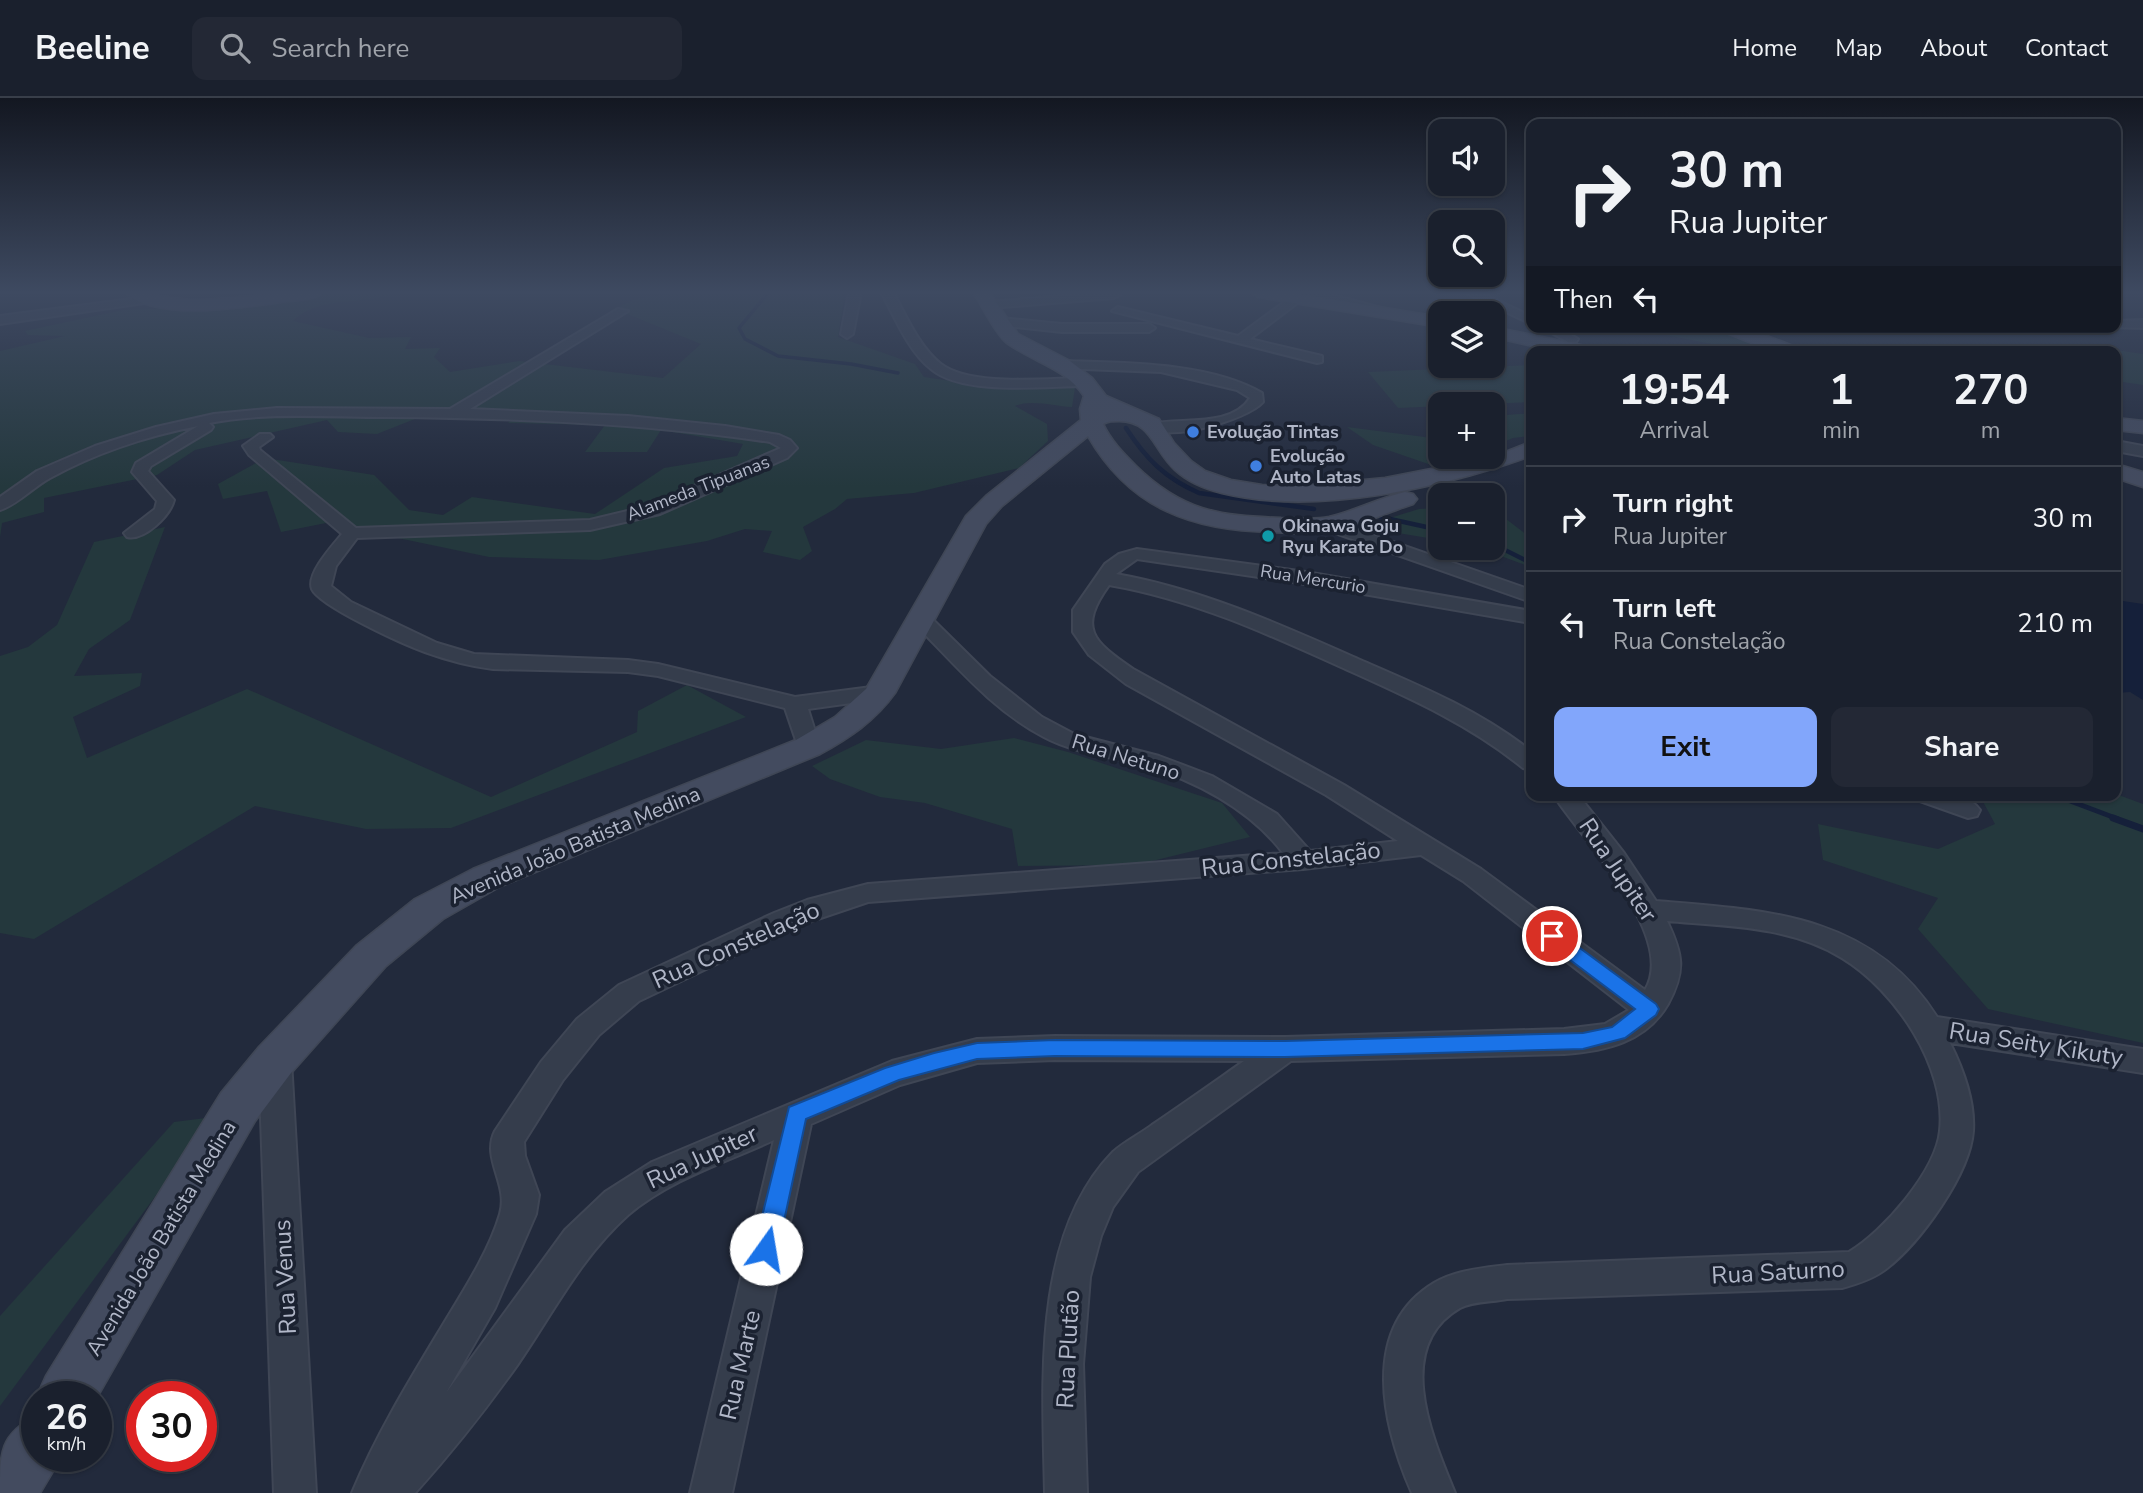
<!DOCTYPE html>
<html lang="en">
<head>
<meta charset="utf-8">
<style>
	body { margin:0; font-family:"Nunito Sans",sans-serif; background:#232835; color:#f1f3f6; height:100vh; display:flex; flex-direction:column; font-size:26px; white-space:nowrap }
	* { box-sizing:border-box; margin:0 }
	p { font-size:23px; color:#9fa3aa }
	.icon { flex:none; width:38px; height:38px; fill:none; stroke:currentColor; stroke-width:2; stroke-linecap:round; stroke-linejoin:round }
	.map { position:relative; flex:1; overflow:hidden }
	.drawer { position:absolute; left:1526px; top:248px; width:595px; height:455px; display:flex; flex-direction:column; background:#1a202d; border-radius:14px; box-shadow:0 2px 5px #0004,0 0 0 2px #383e49 }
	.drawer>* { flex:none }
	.hud { position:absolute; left:1526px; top:21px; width:595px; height:214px; border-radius:14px; box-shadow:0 2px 5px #0004,0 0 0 2px #383e49; background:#1a202d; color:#f1f3f6; overflow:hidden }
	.fabs { position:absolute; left:1428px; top:21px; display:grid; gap:14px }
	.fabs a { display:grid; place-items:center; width:77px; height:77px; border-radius:14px; background:#1a202d; box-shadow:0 2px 5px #0004,0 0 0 2px #383e49; font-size:35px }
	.speed { position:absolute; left:21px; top:1283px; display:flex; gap:14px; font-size:35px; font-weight:700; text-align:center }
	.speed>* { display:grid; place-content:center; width:91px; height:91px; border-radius:50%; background:#1a202d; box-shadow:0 2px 5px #0004,0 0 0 2px #383e49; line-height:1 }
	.speed small { font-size:18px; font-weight:400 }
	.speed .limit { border:10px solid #d22; background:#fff; color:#111 }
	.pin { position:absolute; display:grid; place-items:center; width:60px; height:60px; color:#fff; margin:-30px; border:4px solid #fff; border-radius:50%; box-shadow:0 2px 7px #0007 }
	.me { position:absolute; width:77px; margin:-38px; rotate:13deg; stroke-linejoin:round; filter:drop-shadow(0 0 5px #0008) }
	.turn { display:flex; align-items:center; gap:24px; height:147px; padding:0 28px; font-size:32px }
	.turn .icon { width:91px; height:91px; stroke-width:2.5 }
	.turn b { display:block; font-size:49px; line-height:60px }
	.then { display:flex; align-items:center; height:66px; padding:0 28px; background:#0003; gap:14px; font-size:26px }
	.eta { display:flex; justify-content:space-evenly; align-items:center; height:119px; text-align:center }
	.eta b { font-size:42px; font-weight:700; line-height:49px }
	.action { display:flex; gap:14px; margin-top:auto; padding:14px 28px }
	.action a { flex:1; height:80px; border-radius:14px; background:#82a6fb; color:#111; font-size:28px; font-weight:700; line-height:80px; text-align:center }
	.action a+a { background:#232835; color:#f1f3f6 }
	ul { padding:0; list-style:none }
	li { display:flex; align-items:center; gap:21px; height:105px; padding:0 28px; border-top:2px solid #383e49 }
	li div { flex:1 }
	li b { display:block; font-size:26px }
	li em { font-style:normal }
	header { display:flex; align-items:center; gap:42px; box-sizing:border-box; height:98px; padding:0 35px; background:#1a202d; border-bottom:2px solid #383e49 }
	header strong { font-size:33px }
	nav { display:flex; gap:38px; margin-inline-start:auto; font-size:24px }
	.search { width:490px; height:63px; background:#232835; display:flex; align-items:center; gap:18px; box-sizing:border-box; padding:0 24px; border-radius:14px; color:#9fa3aa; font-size:26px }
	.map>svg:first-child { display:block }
</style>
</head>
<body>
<header>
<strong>Beeline</strong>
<div class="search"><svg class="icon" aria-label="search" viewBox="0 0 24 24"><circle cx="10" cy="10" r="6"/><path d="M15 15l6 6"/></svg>Search here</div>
<nav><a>Home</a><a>Map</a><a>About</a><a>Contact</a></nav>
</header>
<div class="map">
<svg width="2143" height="1395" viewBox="0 0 2143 1395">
	<rect width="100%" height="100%" fill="#222a3c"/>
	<g fill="#24383d">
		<path d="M 335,194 L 396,194 C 364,209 320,196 293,223 L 369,240 L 411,239 L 405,251 L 440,250 L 434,259 L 450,274 L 519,263 L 663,280 L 701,246 L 615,211 L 635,201 L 682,194 L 845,194 L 838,239 L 915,266 L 924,279 L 978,287 L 1075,290 L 1072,309 C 1054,308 1030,301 1015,308 L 1047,326 L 1048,343 L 1019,370 L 914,395 L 847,401 L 835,411 L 803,429 L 812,453 L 800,462 L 763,454 L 772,433 L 745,431 L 707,443 L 599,462 L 489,459 L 326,425 L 281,434 L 267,393 L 223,401 L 218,386 L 265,360 L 374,377 L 409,412 L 443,417 L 472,399 L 595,416 L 664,370 L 737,358 L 743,346 L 661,332 L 647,354 L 585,354 L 605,327 L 508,325 L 522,313 L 445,309 L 377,336 L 338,334 L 327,322 L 195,352 L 157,377 L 44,400 L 44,414 L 2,425 L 0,439 L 0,253 L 65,238 L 28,237 L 25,233 L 123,212 L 248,207 Z"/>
		<path d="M 1626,229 L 1717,229 L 1785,254 L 1752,254 Z"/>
		<path d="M 1965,247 L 2109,251 L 2143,256 L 2143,287 L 2116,283 L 2116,254 L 1938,254 L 1936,251 Z"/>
		<path d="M 1529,267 L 1531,304 L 1398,310 L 1368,274 Z"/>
		<path d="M 1531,315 L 1531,338 L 1513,340 L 1501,345 L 1504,355 L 1493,358 L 1493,318 Z"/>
		<path d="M 1347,329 L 1440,341 L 1440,359 L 1492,359 L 1437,369 L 1373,347 Z"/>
		<path d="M 1440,410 L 1440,442 L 1398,435 L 1393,419 L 1419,411 Z"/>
		<path d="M 1493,411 L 1531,440 L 1531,469 L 1479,450 L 1493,450 Z"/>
		<path d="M 165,429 L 130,522 L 89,551 L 74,578 L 142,575 L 140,588 L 73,619 L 87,660 L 247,591 L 491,699 L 637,634 L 638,613 L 687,587 L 746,619 L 451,730 L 366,731 L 255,708 L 34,841 L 0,835 L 0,558 L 28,549 L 57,527 L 94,444 Z"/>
		<path d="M 1014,640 L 1068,654 L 1222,705 L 1250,739 L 1136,767 L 1018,768 L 1012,731 L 925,705 L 880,699 L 830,681 L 812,668 L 866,642 L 941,651 Z"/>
		<path d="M 2116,696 L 2143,706 L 2143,945 L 1988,911 L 1918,831 L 1938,800 L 1823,762 L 1818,726 L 1938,751 L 1995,726 L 1980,698 L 2116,698 Z"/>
		<path d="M 214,1019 L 0,1308 L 0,1218 L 174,1024 Z"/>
	</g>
	<path fill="#15203a" d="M 2116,502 L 2143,506 L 2143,602 L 2130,594 L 2116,595 Z"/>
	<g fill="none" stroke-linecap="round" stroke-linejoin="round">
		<path stroke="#15203a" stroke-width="3.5" d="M 769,194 L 739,230 L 745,241 L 778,258 L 851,266 L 898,275"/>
		<g stroke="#15203a" stroke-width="4.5">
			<path d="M 1126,330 C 1146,361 1165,380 1199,395 L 1314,411"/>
			<path d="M 1381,419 L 1440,432"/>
			<path d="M 1493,446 L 1531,465"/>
		</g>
		<path stroke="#15203a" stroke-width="5" d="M 2057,698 L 2118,721"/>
		<path stroke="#15203a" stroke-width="7" d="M 2113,720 L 2143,731"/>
		<defs>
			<g id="street">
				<path d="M 849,194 L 861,194 L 853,236 L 847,240 L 841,236 Z"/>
				<path d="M 881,194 L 893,194 C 906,217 919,249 941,266 C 971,289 1048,280 1085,280 L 1092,284 L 1085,288 C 1045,288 963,298 931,271 C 908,253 895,219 881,194 Z"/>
				<path d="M 1110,194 L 1120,197 L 1114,200 L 990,210 L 984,207 L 990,204 Z"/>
				<path d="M 1298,194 L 1322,194 L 1392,213 L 1386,217 L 1308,197 L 1250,241 L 1322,258 L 1322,264 L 1317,265 L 1112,213 L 1118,209 L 1238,238 Z"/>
				<path d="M 1464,194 L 1479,194 L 1531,218 L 1531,226 Z"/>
				<path d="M 147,199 L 153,202 L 151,204 L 0,226 L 0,218 Z"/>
				<path d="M 618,211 L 628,213 L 470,311 L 628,318 L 725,328 L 779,337 L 790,342 L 797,350 L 787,360 L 660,416 L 590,432 L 357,440 L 336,468 L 331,488 L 351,504 L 437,545 L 474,556 L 628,562 L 658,566 L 795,599 L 879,588 L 887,590 L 890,595 L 887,600 L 808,611 L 820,649 L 816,654 L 800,654 L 785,610 L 658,578 L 628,574 L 493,571 C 470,568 447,562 425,554 C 405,547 319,508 312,491 C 306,476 333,447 342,436 L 249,357 L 243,348 L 260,336 L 270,336 L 273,339 L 259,349 L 260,352 L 356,430 L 590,422 L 648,408 L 781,350 L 770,344 C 642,325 514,320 384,319 C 326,319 266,314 209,325 L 213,329 L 211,332 L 151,368 L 148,373 L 174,402 C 170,418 144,443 127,439 L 124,435 L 155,411 L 157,403 L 132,374 L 136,365 L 198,328 C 147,338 95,355 50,380 C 35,388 15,408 0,412 L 0,399 L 37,373 L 95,348 L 156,329 L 214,316 L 277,310 L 450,311 Z"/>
				<path d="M 1001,220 L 1062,226 L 1149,226 L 1155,230 L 1149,234 L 1062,234 L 997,227 L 997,221 Z"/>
				<path d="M 2143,222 L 2143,230 L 2111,229 L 2116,229 L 2116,223 Z"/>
				<path d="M 1541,229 L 1557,229 L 1578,241 L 1576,244 L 1568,244 Z"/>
				<path d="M 1063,263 C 1123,265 1209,264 1262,295 L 1263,304 C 1247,322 1166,345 1149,329 L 1151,326 C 1180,319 1231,330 1250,300 L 1237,292 L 1161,274 L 1058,270 L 1056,267 Z"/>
				<path d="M 2116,343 L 2143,348 L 2143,358 L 2116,353 Z"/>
				<path d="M 1327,421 L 1531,492 L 1531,504 L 1321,430 L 1318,426 L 1321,422 Z"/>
				<path d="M 1137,451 L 1306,474 L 1531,513 L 1531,525 L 1306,486 L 1137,461 L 1116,476 C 1201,491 1279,526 1358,561 C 1418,587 1479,612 1531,653 L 1531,672 L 1523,670 C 1468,625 1405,598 1341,569 C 1266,535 1191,501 1109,487 C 1078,530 1092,543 1133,571 L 1344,687 L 1481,771 L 1645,892 C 1678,839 1582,741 1554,698 L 1579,698 L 1624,755 L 1656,803 C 1766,812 1872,816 1937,919 L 2143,951 L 2143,975 L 1950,945 C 1963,971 1975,1004 1973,1033 C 1970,1076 1920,1145 1886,1171 C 1873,1181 1857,1186 1842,1190 L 1507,1201 C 1493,1204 1473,1203 1460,1210 C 1392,1249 1433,1341 1455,1395 L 1412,1395 C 1383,1329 1359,1230 1434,1185 C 1456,1172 1483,1170 1507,1167 L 1849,1154 C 1883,1134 1936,1073 1940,1033 C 1947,969 1895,892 1842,860 C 1791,828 1725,828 1667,823 C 1683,856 1686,873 1668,906 C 1646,944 1606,953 1564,956 L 1291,963 L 1138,1074 L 1113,1109 L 1101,1138 L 1090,1179 L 1083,1266 L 1087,1395 L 1045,1395 C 1043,1288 1031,1138 1113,1054 C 1124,1044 1140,1036 1152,1027 C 1183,1006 1214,984 1244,963 L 1055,962 L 977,965 L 900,987 L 811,1026 L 732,1395 L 690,1395 L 774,1042 C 726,1064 669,1082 628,1117 C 581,1159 553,1215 518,1266 C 486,1311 452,1354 415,1395 L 352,1395 C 376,1337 409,1283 441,1230 C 462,1195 489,1154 500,1116 C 509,1086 481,1061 495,1033 L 541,964 L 577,921 L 619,887 L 774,815 L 807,802 L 868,786 L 1283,755 C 1250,711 1193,681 1141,667 C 1109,658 1074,655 1044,639 C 992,612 954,565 913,524 L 910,520 L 913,516 L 927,516 L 990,578 L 1042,619 L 1074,636 L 1159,658 L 1212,678 L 1277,716 L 1310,753 L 1398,743 L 1326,697 L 1126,586 L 1089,557 L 1073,534 L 1073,512 L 1105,466 L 1119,456 ZM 1421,757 L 1463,783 L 1629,912 L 1605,926 L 1564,931 L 1285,939 L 1055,938 L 977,941 L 892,963 L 652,1064 L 605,1094 L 565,1132 L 446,1295 L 495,1210 L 536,1116 L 539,1097 L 525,1058 L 524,1044 L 563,982 L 599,937 L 639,903 L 794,829 L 868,804 L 1303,771 Z"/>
				<path d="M 1917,698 C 1936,698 1968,694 1980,712 L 1977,718 L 1968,720 L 1920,703 Z"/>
				<path d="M 275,950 L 286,953 L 291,962 L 316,1395 L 274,1395 L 259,962 L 264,953 Z"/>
			</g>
			<g id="secondary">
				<path d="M 126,194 C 150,194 172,202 197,202 C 239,201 281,193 323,194 C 314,203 294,202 281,204 C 245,209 153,224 126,194 Z"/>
				<path d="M 973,194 L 989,194 L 1018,236 L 1070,263 L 1092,280 L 1106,298 L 1159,321 L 1174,345 L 1191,363 L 1205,373 L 1231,382 L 1262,387 L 1301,388 L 1385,380 L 1493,359 L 1531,344 L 1531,358 C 1442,390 1316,418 1222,395 C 1205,391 1188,384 1175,372 C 1153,352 1152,323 1119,323 C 1112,323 1109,323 1103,326 C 1111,343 1123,355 1136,368 C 1182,413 1219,418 1281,420 C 1297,420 1314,422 1329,419 C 1355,413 1379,400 1405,394 L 1413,396 L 1417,401 L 1413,406 C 1385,415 1357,429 1327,434 C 1309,437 1291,435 1273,434 C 1193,433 1130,411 1088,338 L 1002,408 L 986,426 L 895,595 C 875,623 849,640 820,656 L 499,789 L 443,821 L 386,868 L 291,975 L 255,1023 L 96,1301 L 96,1298 L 37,1298 L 46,1278 L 221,995 L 259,949 L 356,848 L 415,801 L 473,771 L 796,642 L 835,619 L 866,591 L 966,418 L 986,398 L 1081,322 L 1080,311 L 1084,298 C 1066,270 1033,264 1007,245 C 995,236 982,207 973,194 Z"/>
				<path d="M 1250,194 L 1287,194 L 1440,219 L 1440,229 L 1258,199 Z"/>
				<path d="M 1493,229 L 1585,248 L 1594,254 L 1559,254 L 1493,239 Z"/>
				<path d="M 1719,229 L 1744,229 L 1798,250 L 1801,254 L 1775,254 L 1722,233 Z"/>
				<path d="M 2116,320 L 2143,323 L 2143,335 L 2116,332 Z"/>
				<path d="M 2116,366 L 2143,374 L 2143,389 L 2116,380 Z"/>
				<path d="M 37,1317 L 37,1358 L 62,1358 L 40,1395 L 0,1395 C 0,1354 0,1336 37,1317 Z"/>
			</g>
		</defs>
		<use href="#street" stroke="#3f4655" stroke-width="4"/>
		<use href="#secondary" stroke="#3f4655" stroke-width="3"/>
		<use href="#street" fill="#353d4c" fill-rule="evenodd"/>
		<use href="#secondary" fill="#434b5f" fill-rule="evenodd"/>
	</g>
	<linearGradient id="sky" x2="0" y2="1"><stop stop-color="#131721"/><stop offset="0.5" stop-color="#3e4a61"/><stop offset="1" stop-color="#3e4a61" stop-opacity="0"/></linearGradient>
	<rect width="2143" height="389" fill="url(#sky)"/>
	<path fill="#1a73e8" stroke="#114b97" stroke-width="2" d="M 1552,832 L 1558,834 L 1656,906 L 1659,911 L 1656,917 L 1625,940 L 1583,951 L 1285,959 L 1055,958 L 977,961 L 899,982 L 806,1021 L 778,1151 L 775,1159 L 766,1162 L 758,1159 L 754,1151 L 789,1009 L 885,970 L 934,955 L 977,945 L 1055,942 L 1285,943 L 1583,935 L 1612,929 L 1635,911 L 1545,843 L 1542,838 L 1545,834 Z"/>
	<g fill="#3f7fe0" stroke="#1b2231" stroke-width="2.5">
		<circle cx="1193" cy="334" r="7"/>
		<circle cx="1256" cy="368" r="7"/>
	</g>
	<circle fill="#0f9aa8" stroke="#1b2231" stroke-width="2.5" cx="1268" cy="438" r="7"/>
	<g text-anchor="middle" stroke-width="7" stroke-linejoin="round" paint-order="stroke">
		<g font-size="18" font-weight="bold" fill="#b1b7c8" stroke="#1b2231" text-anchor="start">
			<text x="1207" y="340">Evolução Tintas</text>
			<text x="1270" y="364">Evolução<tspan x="1270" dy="21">Auto Latas</tspan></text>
			<text x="1282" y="434">Okinawa Goju<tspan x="1282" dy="21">Ryu Karate Do</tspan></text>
		</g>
		<g font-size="18" fill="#b1b7c8" stroke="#1b2231">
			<text transform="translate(698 390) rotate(-21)" y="6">Alameda Tipuanas</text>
			<text transform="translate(1313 481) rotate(9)" y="6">Rua Mercurio</text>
		</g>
		<g font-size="21" fill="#b1b7c8" stroke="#1b2231">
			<text transform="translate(1126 659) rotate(17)" y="7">Rua Netuno</text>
			<text transform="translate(575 747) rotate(-23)" y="7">Avenida João Batista Medina</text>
			<text transform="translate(161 1140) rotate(-59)" y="7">Avenida João Batista Medina</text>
		</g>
		<g font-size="24" fill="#b1b7c8" stroke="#1b2231">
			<text transform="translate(1291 761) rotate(-6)" y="8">Rua Constelação</text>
			<text transform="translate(1618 772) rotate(56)" y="8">Rua Jupiter</text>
			<text transform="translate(736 847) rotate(-24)" y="8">Rua Constelação</text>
			<text transform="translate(2036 946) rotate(9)" y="8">Rua Seity Kikuty</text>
			<text transform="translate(702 1059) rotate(-25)" y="8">Rua Jupiter</text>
			<text transform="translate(1778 1174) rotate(-3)" y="8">Rua Saturno</text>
			<text transform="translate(285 1179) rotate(-93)" y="8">Rua Venus</text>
			<text transform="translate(1068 1251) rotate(-87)" y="8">Rua Plutão</text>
			<text transform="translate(740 1267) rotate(-77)" y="8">Rua Marte</text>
		</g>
	</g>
</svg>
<div class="fabs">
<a><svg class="icon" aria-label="sound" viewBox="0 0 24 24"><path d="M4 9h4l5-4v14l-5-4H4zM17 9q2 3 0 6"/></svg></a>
<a><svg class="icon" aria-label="search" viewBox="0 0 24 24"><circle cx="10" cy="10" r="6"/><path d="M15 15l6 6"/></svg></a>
<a><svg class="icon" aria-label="layers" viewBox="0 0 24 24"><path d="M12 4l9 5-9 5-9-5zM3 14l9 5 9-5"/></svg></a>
<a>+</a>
<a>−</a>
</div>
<div class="speed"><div>26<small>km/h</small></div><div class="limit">30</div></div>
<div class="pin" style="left:1552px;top:838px;background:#d93025"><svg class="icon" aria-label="arrive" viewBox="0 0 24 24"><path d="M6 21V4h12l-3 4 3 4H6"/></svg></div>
<svg class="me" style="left:766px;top:1151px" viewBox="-20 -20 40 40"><circle r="19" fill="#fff"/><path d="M0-13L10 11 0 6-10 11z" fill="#1a73e8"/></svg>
<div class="hud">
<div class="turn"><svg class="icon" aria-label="right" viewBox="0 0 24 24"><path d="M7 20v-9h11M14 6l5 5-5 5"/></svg><div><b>30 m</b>Rua Jupiter</div></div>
<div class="then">Then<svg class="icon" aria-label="left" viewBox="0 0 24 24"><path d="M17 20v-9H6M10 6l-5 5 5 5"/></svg></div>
</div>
<section class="drawer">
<div class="eta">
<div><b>19:54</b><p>Arrival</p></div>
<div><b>1</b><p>min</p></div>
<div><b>270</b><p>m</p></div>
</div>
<ul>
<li><svg class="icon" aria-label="right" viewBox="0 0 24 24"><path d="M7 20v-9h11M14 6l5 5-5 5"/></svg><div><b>Turn right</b><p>Rua Jupiter</p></div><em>30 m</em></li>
<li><svg class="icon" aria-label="left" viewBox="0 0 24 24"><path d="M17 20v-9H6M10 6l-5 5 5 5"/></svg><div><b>Turn left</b><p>Rua Constelação</p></div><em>210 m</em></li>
</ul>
<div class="action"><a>Exit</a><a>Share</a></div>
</section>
</div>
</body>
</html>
